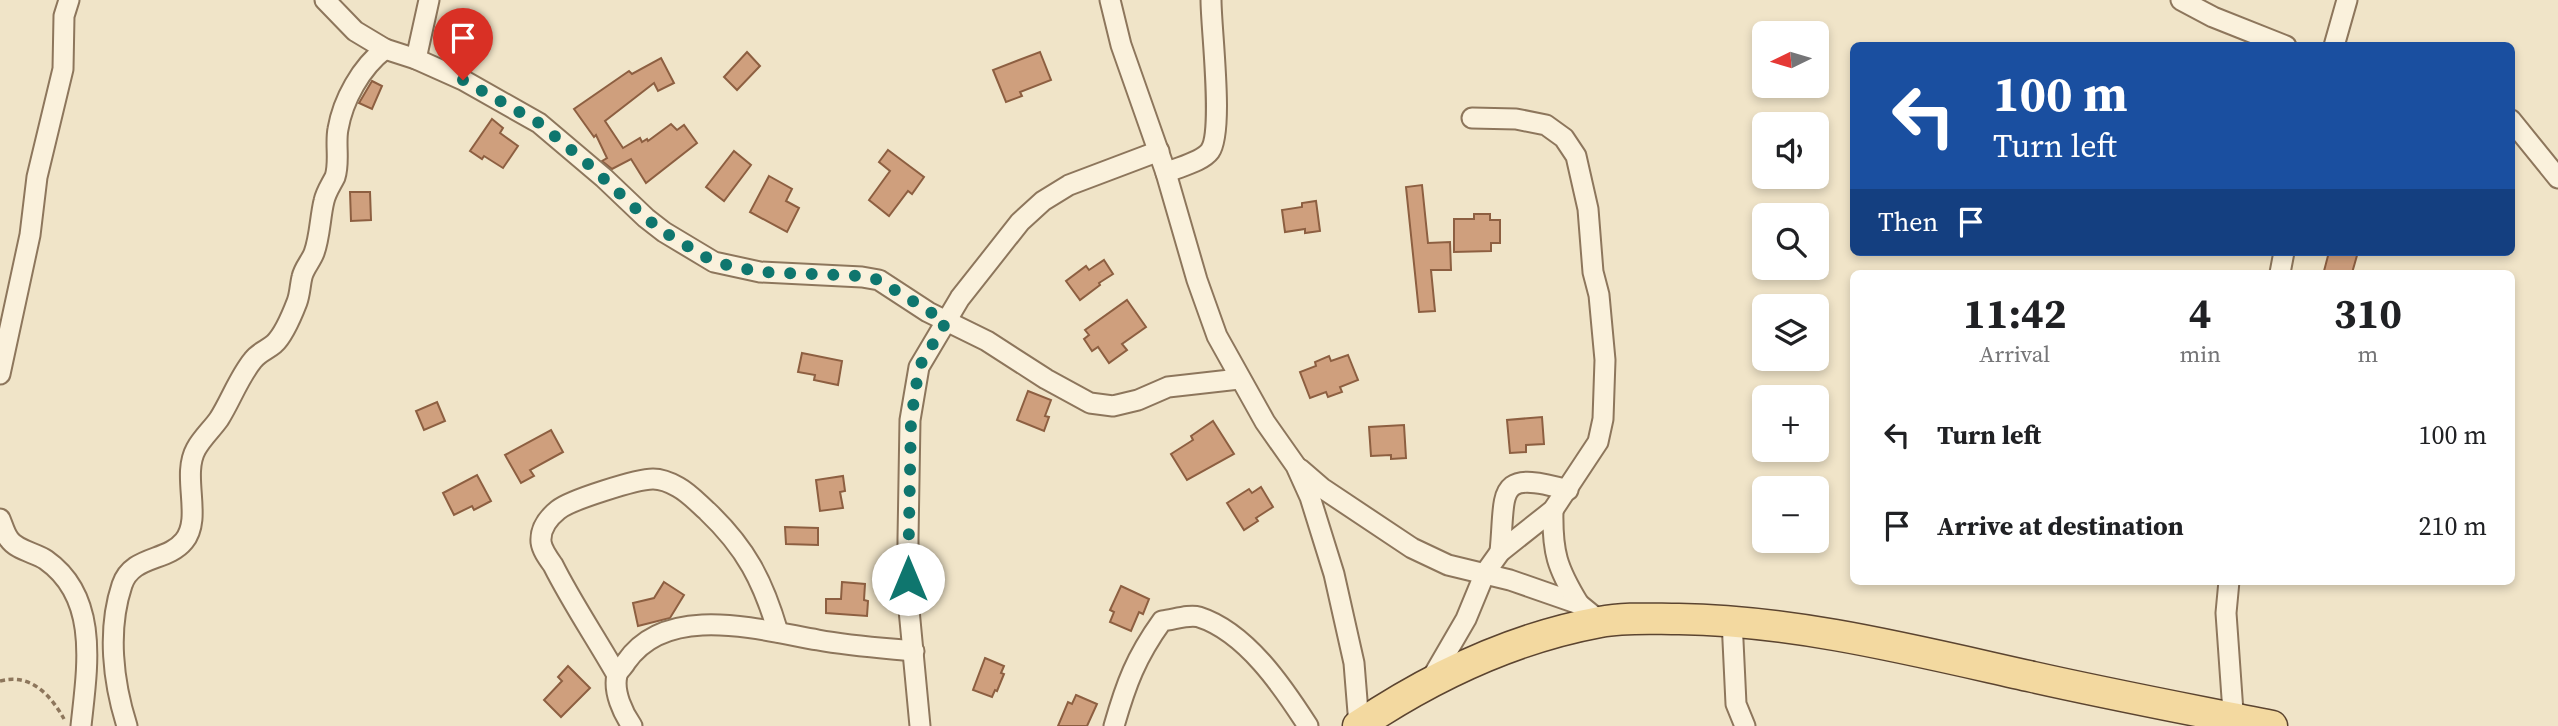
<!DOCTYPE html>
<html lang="en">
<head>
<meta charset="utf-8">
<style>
	body { margin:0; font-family:"Source Serif 4",serif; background:#f2f2f2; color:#202124; height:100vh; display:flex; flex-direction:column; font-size:26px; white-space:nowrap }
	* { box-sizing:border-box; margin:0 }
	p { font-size:23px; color:#757577 }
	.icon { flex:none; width:38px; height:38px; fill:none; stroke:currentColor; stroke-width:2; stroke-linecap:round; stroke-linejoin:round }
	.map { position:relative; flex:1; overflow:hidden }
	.panel { position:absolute; left:1850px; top:270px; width:665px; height:315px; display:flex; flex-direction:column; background:#fff; border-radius:10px; box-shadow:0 4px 10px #0003 }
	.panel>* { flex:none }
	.top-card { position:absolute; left:1850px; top:42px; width:665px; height:214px; border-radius:10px; box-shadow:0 4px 10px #0003; background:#1a4fa0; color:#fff; overflow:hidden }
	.needle { width:46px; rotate:265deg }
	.controls { position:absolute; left:1752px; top:21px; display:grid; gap:14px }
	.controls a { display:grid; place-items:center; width:77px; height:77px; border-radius:10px; background:#fff; box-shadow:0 4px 10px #0003; font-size:35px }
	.pin { position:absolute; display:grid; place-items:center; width:60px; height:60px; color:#fff; margin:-72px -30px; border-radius:50% 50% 50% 0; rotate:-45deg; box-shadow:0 0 7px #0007 }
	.pin .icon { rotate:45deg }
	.me { position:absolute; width:77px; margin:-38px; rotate:0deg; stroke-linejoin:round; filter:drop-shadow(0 0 5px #0008) }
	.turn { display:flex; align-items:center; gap:24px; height:147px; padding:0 28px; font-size:32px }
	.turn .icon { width:91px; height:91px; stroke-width:2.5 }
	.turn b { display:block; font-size:49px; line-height:60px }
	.then { display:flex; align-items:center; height:66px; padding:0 28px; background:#0003; gap:14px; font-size:26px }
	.eta { display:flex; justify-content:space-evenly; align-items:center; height:119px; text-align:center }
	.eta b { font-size:42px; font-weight:700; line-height:49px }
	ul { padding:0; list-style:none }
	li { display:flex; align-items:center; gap:21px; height:91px; padding:0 28px }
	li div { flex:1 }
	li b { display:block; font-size:26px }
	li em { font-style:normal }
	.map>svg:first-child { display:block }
</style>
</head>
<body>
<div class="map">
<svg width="2558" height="726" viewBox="0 0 2558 726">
	<rect width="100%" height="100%" fill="#f0e4c8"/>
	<g fill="#cf9f7d" stroke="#8d5f41" stroke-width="2">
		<path d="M 747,52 L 760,66 L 737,90 L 724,77 Z"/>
		<path d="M 1040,52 L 1051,80 L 1020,92 L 1022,96 L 1006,102 L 993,70 Z"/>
		<path d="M 661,58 L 674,83 L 658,91 L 654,83 L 605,121 L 623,148 L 640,138 L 642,142 L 647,139 L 648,141 L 671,124 L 677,130 L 684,125 L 697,143 L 646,183 L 631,159 L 612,169 L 602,161 L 607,158 L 596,135 L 594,137 L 574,109 L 629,71 L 632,74 Z"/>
		<path d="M 372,81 L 382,86 L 372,109 L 359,103 Z"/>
		<path d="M 492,119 L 503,128 L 500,133 L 518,146 L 503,168 L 484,156 L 482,159 L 470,151 Z"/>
		<path d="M 888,150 L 924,177 L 912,194 L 908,191 L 889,216 L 869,200 L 890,171 L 879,162 Z"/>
		<path d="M 734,151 L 751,165 L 724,201 L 706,187 Z"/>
		<path d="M 769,176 L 792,189 L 786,201 L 799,208 L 787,232 L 750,212 Z"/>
		<path d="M 1422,185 L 1428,243 L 1450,242 L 1451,270 L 1431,270 L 1435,311 L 1419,312 L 1406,187 Z"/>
		<path d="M 350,192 L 370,192 L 371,220 L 351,221 Z"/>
		<path d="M 1316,201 L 1320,231 L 1305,233 L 1305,229 L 1285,232 L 1282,210 L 1302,207 L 1302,203 Z"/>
		<path d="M 1474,214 L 1490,214 L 1490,220 L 1500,220 L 1500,243 L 1491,243 L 1491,251 L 1454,252 L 1454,219 L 1474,219 Z"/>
		<path d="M 2329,252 L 2358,252 L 2352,273 L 2324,271 Z"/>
		<path d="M 1104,260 L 1113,274 L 1099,283 L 1100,285 L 1080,300 L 1066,281 L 1086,266 L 1089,270 Z"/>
		<path d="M 1127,300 L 1146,327 L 1122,344 L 1127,350 L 1109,363 L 1098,347 L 1092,351 L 1084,339 L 1089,335 L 1085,330 Z"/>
		<path d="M 802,353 L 842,361 L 838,385 L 814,380 L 815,375 L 798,372 Z"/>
		<path d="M 1348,355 L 1358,380 L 1340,387 L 1342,392 L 1328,397 L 1326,392 L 1310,398 L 1300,372 L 1316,366 L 1315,362 L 1329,356 L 1331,361 Z"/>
		<path d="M 1028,391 L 1051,400 L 1045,416 L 1049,417 L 1044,431 L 1017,420 Z"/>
		<path d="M 437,402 L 445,421 L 424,430 L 416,411 Z"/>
		<path d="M 1542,417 L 1544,444 L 1526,445 L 1526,452 L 1510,453 L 1507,420 Z"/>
		<path d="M 1213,421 L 1234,454 L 1187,480 L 1171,454 L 1193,440 L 1191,436 Z"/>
		<path d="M 1404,425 L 1406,458 L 1391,459 L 1391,455 L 1371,456 L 1369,427 Z"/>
		<path d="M 551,430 L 563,452 L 530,470 L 534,476 L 521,483 L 505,455 Z"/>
		<path d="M 477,475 L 491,501 L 474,510 L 472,506 L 454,515 L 443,493 Z"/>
		<path d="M 843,476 L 845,491 L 840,492 L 843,508 L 820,511 L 816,480 Z"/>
		<path d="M 1261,487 L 1273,507 L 1256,518 L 1258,521 L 1244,530 L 1227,503 L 1249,489 L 1252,493 Z"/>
		<path d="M 785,527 L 818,528 L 818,545 L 786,544 Z"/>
		<path d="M 664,582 L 684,595 L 670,618 L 638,626 L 633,603 L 654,598 Z"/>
		<path d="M 842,582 L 865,584 L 864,600 L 868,601 L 867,616 L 826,613 L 826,599 L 841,599 Z"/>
		<path d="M 1121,586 L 1149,599 L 1143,614 L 1139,612 L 1131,631 L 1110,622 L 1114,612 L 1110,610 Z"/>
		<path d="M 985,658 L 1004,666 L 1001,673 L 1004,674 L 997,691 L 995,690 L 992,697 L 973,690 Z"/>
		<path d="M 568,666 L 590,688 L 561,717 L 544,700 L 562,681 L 558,677 Z"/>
		<path d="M 1076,695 L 1097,704 L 1087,726 L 1058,726 L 1068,702 L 1072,704 Z"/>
	</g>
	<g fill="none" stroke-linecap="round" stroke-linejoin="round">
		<defs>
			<g id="minor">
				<path d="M 325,0 L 355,31 L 385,49 L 416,59 L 463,80 L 539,123 L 604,178 L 646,218 L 664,232 L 714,262 L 760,272 L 862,277 L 879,280 L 928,312 L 987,341 L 1046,379 L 1090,403 L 1113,406 L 1138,400 L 1168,387 L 1239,379"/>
				<path d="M 1110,0 L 1121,45 L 1166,173 L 1197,280 L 1217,336 L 1265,422 L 1296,466 L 1310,497 L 1334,574 L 1354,663 L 1359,725"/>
				<path d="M 2181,0 L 2213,17 L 2286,46"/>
				<path d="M 2334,46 L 2347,0"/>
				<path d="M 416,59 L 429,0"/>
				<path d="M 2511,120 L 2558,178"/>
				<path d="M 1166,173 C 1178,167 1202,162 1210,151 C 1224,131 1211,29 1211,0"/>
				<path d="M 2280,273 L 2284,252"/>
				<path d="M 0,374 L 30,235 L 37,177 L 63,69 L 64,16 L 69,0"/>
				<path d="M 1300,469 L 1322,488 L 1412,548 L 1448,565 L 1510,580 L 1579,604 L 1601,622"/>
				<path d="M 1553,510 C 1552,552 1557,568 1579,604"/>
				<path d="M 0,519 C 3,526 5,534 9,539 C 16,550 36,553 46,560 C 100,598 87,669 81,726"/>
				<path d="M 1500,552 C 1506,491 1494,469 1568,490"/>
				<path d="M 2229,581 L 2226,613 L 2234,726"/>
				<path d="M 1732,620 L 1736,704 L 1745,726"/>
				<path d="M 617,675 C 596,638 572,603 553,565 C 548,558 542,550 541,542 C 540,529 548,518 558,510 C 570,500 637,479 653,479 C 662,479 671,483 678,487 C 689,493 698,503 707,511 C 746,548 763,581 778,632"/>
				<path d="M 1430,681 L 1466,619 L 1485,573 L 1500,552 L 1553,510 L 1598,442 L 1603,419 L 1605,360 L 1599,295 L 1593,272 L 1588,209 L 1576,156 L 1564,138 L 1546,125 L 1516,119 L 1472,118"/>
				<path d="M 127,726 C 113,682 107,630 122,585 C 132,555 167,562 184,541 C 203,518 181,476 196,449 C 202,438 212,429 219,419 C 231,400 239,377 253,360 C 259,352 267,350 274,344 C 284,335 292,315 297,302 C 300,294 300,285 302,277 C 304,268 311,261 314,253 C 320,237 320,217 324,201 C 326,192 331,185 335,177 C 340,162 335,144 338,129 C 343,100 361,67 385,49"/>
				<path d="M 632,726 C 623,713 613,692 617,675 C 618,671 624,666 626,662 C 667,602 760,630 818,640 C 850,646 882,648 914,651"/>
				<path d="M 920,726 L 908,599 L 908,539 L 910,420 L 919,367 L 960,298 L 1020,222 L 1043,201 L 1069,185 L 1159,151"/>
				<path d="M 1114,726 C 1126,684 1136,657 1162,621 C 1173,620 1189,614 1199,617 C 1246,632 1283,687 1308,726"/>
			</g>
			<path id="primary" d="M 1358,726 C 1431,677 1513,638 1600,622 C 1625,617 1653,619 1679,619 C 1799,621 1916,651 2033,677 C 2113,695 2193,710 2272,726"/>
		</defs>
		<use href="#minor" stroke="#8d765c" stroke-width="23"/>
		<use href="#primary" stroke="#5b4430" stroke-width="33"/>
		<path stroke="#8d765c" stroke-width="3.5" stroke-dasharray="5 3.5" stroke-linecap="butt" d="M 0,681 C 30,673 50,694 64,719"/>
		<use href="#minor" stroke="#faf1dc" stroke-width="19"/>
		<use href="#primary" stroke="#f3d9a0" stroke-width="30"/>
	</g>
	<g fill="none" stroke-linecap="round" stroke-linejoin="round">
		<path stroke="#0f766e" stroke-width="12" stroke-dasharray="0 21.6" d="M 463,80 L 539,123 L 587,163 L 646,218 L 664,232 L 714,262 L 760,272 L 862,276 L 879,280 L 946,322 L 919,367 L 911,420 L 908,579"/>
	</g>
</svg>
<div class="controls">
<a><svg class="needle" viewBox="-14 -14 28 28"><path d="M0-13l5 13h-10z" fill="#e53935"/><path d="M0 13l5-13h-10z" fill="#757577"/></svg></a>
<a><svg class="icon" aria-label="sound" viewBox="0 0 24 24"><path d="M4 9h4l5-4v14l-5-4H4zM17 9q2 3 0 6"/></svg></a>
<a><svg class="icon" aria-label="search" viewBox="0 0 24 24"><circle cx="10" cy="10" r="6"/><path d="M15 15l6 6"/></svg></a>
<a><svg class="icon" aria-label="layers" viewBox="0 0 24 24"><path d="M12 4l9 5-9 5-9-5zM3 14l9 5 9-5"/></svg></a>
<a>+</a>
<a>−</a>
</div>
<div class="pin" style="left:463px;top:80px;background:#d93025"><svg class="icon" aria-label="arrive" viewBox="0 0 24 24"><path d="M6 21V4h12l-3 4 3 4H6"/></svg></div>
<svg class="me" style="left:908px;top:579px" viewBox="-20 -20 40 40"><circle r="19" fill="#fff"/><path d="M0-13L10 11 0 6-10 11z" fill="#0f766e"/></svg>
<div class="top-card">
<div class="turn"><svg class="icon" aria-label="left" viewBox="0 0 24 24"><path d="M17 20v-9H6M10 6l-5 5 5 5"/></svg><div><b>100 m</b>Turn left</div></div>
<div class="then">Then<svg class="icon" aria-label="arrive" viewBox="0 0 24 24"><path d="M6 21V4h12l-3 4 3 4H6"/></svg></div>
</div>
<section class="panel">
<div class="eta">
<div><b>11:42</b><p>Arrival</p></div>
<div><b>4</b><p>min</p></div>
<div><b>310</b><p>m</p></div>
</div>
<ul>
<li><svg class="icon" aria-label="left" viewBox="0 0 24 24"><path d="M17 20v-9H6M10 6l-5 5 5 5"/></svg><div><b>Turn left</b></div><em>100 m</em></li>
<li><svg class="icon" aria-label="arrive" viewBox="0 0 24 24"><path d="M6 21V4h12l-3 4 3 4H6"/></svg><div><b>Arrive at destination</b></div><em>210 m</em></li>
</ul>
</section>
</div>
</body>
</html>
